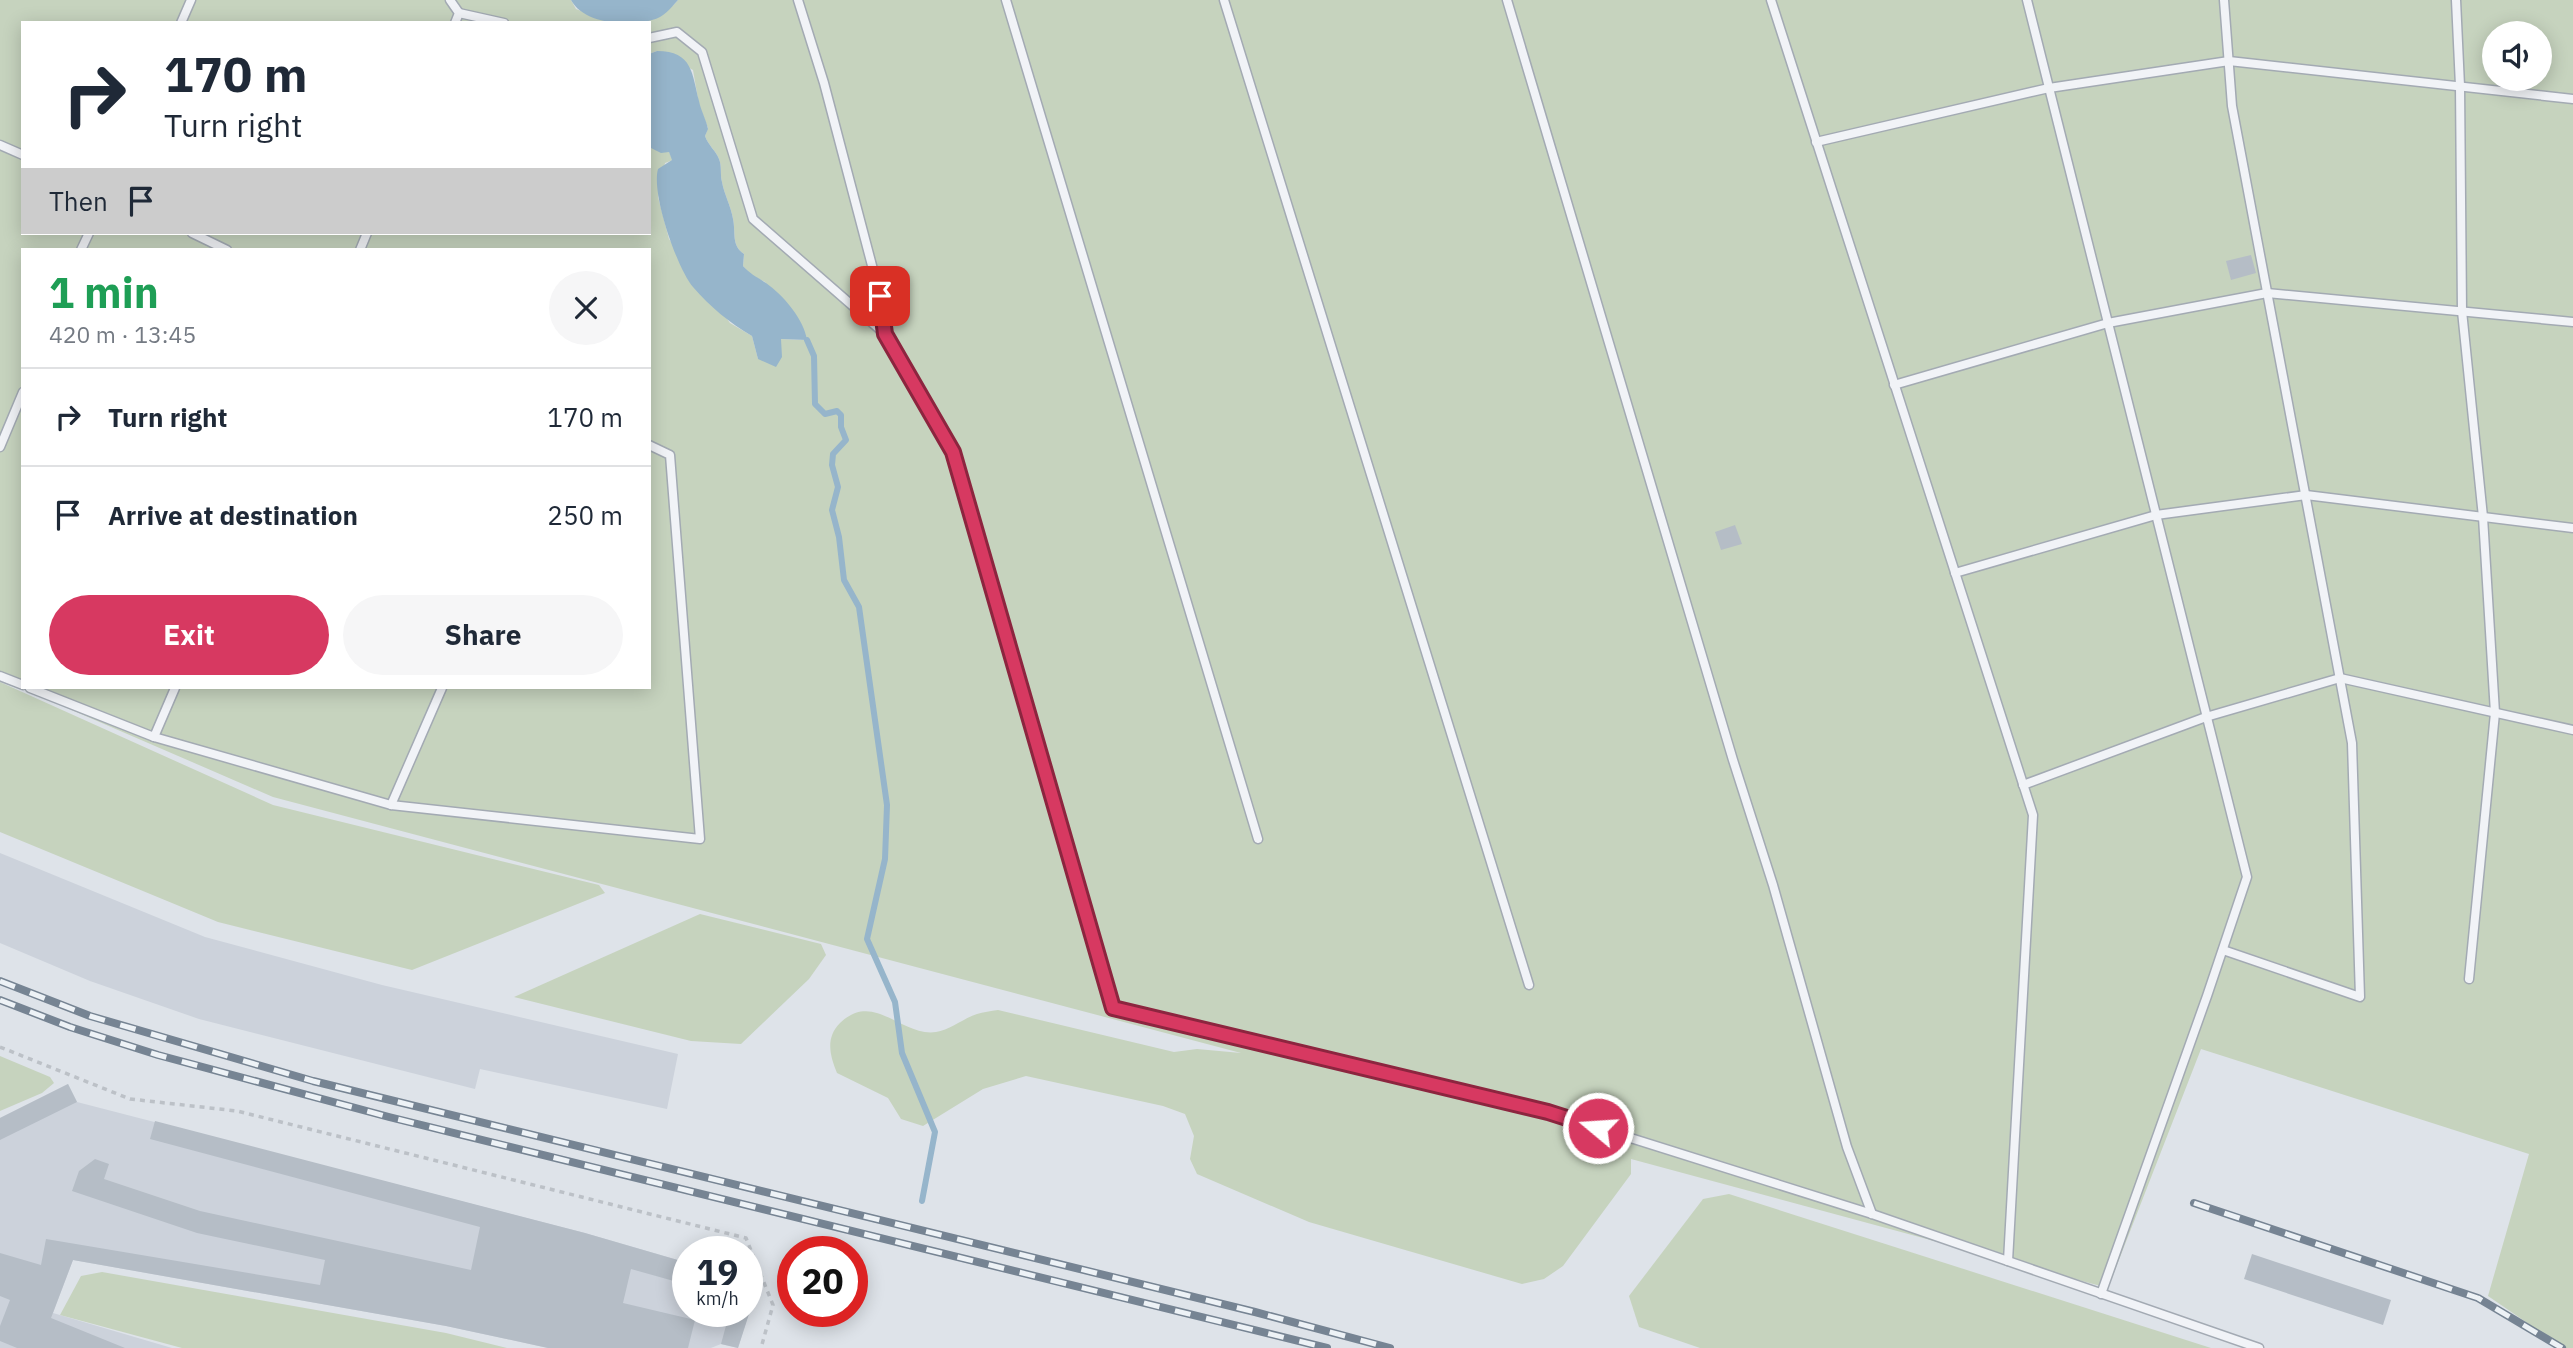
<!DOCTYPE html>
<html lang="en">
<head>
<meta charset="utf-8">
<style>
	body { margin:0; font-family:"IBM Plex Sans",sans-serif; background:#f6f6f7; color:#1f2937; height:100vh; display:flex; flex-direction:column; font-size:26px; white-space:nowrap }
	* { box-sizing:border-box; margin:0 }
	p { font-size:23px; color:#747a83 }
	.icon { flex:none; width:38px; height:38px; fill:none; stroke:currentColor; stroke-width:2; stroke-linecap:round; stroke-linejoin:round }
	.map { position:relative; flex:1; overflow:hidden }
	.details { position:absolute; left:21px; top:248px; width:630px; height:441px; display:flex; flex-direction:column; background:#fff; border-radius:0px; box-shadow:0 4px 18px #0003 }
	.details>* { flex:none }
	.hud { position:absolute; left:21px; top:21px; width:630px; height:214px; border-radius:0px; box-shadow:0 4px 18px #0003; background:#fff; color:#1f2937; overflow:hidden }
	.controls { position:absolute; left:2482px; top:21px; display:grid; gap:14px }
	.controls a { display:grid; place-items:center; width:70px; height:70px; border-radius:50%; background:#fff; box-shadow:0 4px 18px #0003; font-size:35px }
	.speed { position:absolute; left:672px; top:1236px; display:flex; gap:14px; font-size:35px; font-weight:700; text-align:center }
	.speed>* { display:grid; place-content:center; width:91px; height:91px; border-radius:50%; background:#fff; box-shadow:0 4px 18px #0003; line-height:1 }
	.speed small { font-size:18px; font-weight:400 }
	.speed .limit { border:10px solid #d22; background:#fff; color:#111 }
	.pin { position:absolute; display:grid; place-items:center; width:60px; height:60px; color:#fff; margin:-30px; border-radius:14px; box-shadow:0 4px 10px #0006 }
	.me { position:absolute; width:77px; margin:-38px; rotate:288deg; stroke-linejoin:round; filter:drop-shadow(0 0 5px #0008) }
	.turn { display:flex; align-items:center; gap:24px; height:147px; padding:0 28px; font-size:32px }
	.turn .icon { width:91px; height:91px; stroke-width:2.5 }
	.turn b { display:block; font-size:49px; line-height:60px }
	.then { display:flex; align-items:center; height:66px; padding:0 28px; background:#0003; gap:14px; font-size:26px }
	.round { display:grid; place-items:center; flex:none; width:74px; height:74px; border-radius:37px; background:#f6f6f7 }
	.headline { display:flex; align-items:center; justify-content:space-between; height:119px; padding:0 28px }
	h1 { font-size:42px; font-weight:700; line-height:52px; color:#1e9e55 }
	.primary-button { display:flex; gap:14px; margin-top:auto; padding:14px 28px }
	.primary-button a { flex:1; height:80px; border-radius:42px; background:#d73961; color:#fff; font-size:28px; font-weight:700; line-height:80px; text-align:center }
	.primary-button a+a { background:#f6f6f7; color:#1f2937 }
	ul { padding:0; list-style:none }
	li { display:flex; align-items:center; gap:21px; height:98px; padding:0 28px; border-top:2px solid #e0e1e3 }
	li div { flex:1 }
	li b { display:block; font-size:26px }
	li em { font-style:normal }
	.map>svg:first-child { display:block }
</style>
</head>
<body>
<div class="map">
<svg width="2573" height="1348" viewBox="0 0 2573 1348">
	<rect width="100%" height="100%" fill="#dee3e9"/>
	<g fill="#ccd2db">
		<path d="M 0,853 L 205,937 L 382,985 L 678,1054 L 667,1109 L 480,1069 L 475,1089 L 199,1019 L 90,981 L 0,943 Z"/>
		<path d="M 68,1084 L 77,1102 L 585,1233 L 688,1263 L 688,1311 L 747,1311 L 747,1293 L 752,1303 L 738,1348 L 721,1344 L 711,1348 L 548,1348 L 446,1326 L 73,1260 L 53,1313 L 172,1348 L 0,1348 L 0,1118 Z"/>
	</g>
	<g fill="#c6d3be" fill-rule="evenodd">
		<path d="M 0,0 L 571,0 L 576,9 L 611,23 L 23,23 L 23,233 L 649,233 L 649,147 L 669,152 L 673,160 L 665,163 L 658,197 L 669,239 L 730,323 L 752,336 L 758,359 L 780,339 L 806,340 L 765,282 L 751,275 L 743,266 L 744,254 C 731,245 736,233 733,219 C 731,206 724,194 722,182 C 720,175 722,166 719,159 C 716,151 708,145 705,136 L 708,128 L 699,105 L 693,70 L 657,51 L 649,54 L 649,23 L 635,23 C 655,19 665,15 678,0 L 2573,0 L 2573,1348 L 2564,1348 L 2488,1296 L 2529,1154 L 2201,1049 L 2108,1288 L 1631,1159 L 1631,1174 L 1563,1266 L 1544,1279 L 1522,1284 L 1309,1222 L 1197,1174 L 1190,1159 L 1194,1136 L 1185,1114 L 1163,1106 L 1026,1076 L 983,1089 L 923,1126 L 901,1119 L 888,1098 L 837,1073 C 830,1056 825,1038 840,1023 C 874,990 901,1037 936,1032 C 950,1030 964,1018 977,1014 C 983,1012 991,1011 998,1010 L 1174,1052 L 1197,1049 L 1241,1053 L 273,797 L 0,679 ZM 2494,33 L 2539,33 L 2539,79 L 2494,79 ZM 23,250 L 649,250 L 649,688 L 23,688 Z"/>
		<path d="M 0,682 L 273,805 L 599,885 L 605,893 L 412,970 L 218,922 L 0,832 Z"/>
		<path d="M 700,914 L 821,944 L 826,955 L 809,979 L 741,1044 L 691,1041 L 514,997 Z"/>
		<path d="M 0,1056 L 50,1077 L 54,1083 L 42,1093 L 0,1111 Z"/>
		<path d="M 1729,1194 L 2211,1348 L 1700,1348 L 1639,1327 L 1629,1296 L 1703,1199 Z"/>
		<path d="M 102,1272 L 446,1333 L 507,1348 L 182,1348 L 60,1315 L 81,1276 Z"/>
	</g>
	<g fill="#96b5cb">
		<path d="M 571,0 L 678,0 C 670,9 664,17 652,20 C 627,27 584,24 571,0 Z"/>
		<path d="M 657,51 C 693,51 692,74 699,101 C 701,111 706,119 708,129 L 705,136 C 708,145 716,151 719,159 C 722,166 720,175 722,182 C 724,194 731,206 733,219 C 736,233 731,245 744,254 L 743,266 C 750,274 757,277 766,283 C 783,295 804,319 807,340 L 781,339 L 782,357 L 776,367 L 758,359 L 752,336 C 730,323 710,307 693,287 C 677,268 651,194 658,169 L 672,160 L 669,152 L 661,153 L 649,147 L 649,54 Z"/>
	</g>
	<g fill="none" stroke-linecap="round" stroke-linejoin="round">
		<path stroke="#96b5cb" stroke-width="6" d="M 807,340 L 814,356 L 815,404 L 825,414 L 837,411 L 841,415 L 841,427 L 846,440 L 833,454 L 832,465 L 838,487 L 832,510 L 839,537 L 844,580 L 859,607 L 887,805 L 885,859 L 867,939 L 895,1002 L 902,1053 L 935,1132 L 922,1201"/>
	</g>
	<g fill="#b5bdc6">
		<path d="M 2251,255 L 2256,273 L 2231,280 L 2226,261 Z"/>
		<path d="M 1735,525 L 1742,544 L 1721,550 L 1715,532 Z"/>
		<path d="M 68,1084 L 77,1102 L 0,1140 L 0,1118 Z"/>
		<path d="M 155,1121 L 585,1233 L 688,1263 L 688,1285 L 631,1269 L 623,1303 L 695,1320 L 688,1348 L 548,1348 L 446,1326 L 73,1260 L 51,1318 L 125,1348 L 17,1348 L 0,1341 L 0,1326 L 10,1300 L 0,1296 L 0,1253 L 41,1265 L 46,1239 L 320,1285 L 325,1260 L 197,1233 L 72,1191 L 79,1171 L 95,1159 L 109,1164 L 104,1179 L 200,1211 L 471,1270 L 480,1227 L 150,1139 Z"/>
		<path d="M 2252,1254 L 2391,1300 L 2383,1325 L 2244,1279 Z"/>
		<path d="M 730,1311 L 750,1311 L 738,1348 L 721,1344 Z"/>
	</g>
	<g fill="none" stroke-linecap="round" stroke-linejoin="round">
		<defs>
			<g id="service">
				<path d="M 450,0 L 459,13 L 455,23"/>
				<path d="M 798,0 L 824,83 L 880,296 L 885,334"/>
				<path d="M 1006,0 L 1258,839"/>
				<path d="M 1224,0 L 1529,985"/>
				<path d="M 1507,0 L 1733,760 L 1773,885 L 1847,1147 L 1872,1214"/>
				<path d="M 1771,0 L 2033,815 L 2008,1261"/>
				<path d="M 2027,0 L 2247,877 L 2207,996 L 2101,1294"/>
				<path d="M 2456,0 L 2460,86 L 2462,311 L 2483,517 L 2495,713 L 2469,979"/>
				<path d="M 459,13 L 504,23"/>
				<path d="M 181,23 L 191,0"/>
				<path d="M 649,38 L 677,32 L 702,52 L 753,219 L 885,334 L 953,452 L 1113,1008 L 1548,1112 L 1872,1214 L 2259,1348"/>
				<path d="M 1816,142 L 2049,88 L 2229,61 L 2573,99"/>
				<path d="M 0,145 L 23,155"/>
				<path d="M 192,233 L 227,250"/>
				<path d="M 81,250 L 89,233"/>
				<path d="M 360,250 L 367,233"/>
				<path d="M 1894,385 L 2108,323 L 2267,293 L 2573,322"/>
				<path d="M 0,447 L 23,392"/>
				<path d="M 1955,573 L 2156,515 L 2306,495 L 2573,528"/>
				<path d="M 0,676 L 23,685"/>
				<path d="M 30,688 L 154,737 L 175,688"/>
				<path d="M 154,737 L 391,805 L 700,839 L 670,455 L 649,445"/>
				<path d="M 2023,785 L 2206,717 L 2340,678 L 2573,730"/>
				<path d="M 391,805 L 442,688"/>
				<path d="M 2223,950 L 2360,997 L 2352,743 L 2232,106 L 2224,0"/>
			</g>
		</defs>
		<use href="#service" stroke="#a3aab3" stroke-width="11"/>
		<path stroke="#bcc1c7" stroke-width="3.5" stroke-dasharray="5 5" stroke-linecap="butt" d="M 0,1047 L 130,1099 L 237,1111 L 746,1238 L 773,1305 L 761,1348"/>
		<use href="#service" stroke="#f1f3f7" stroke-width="8"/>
		<defs>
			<g id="rail">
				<path d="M 0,981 L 90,1016 L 313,1081 L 1255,1312 L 1390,1348"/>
				<path d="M 0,1000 L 70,1027 L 158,1055 L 389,1117 L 1327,1348"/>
				<path d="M 2194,1203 L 2478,1298 L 2562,1348"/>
			</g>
		</defs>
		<use href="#rail" stroke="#768493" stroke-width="8"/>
		<use href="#rail" stroke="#edf2f6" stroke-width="5" stroke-dasharray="16" stroke-linecap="butt"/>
	</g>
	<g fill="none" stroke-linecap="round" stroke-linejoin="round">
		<defs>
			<path id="route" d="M 880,296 L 885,334 L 953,452 L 1113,1008 L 1548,1112 L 1598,1128"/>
		</defs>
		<use href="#route" stroke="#8c253f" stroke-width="18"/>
		<use href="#route" stroke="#d73961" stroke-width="12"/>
	</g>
</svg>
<div class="controls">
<a><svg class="icon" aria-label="sound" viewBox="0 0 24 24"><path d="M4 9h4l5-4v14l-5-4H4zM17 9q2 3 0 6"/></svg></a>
</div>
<div class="speed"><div>19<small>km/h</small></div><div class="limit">20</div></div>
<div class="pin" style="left:880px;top:296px;background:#d93025"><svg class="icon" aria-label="arrive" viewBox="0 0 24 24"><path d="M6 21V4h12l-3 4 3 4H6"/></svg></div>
<svg class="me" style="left:1598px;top:1128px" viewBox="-20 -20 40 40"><circle r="17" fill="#d73961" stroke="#fff" stroke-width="3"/><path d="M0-11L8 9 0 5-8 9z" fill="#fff"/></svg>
<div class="hud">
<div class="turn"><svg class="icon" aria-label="right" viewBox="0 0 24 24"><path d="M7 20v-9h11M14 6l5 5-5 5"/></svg><div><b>170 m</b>Turn right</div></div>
<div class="then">Then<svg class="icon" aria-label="arrive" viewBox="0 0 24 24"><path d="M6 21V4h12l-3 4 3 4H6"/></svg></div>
</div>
<section class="details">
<div class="headline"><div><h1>1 min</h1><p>420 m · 13:45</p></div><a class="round"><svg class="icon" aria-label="close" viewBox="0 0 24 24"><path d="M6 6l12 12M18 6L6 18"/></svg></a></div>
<ul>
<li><svg class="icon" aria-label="right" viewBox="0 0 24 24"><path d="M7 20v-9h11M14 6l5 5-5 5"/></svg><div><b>Turn right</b></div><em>170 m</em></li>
<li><svg class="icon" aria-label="arrive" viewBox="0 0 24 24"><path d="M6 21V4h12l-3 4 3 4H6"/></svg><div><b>Arrive at destination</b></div><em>250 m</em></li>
</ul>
<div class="primary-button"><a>Exit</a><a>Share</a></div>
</section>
</div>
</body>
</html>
